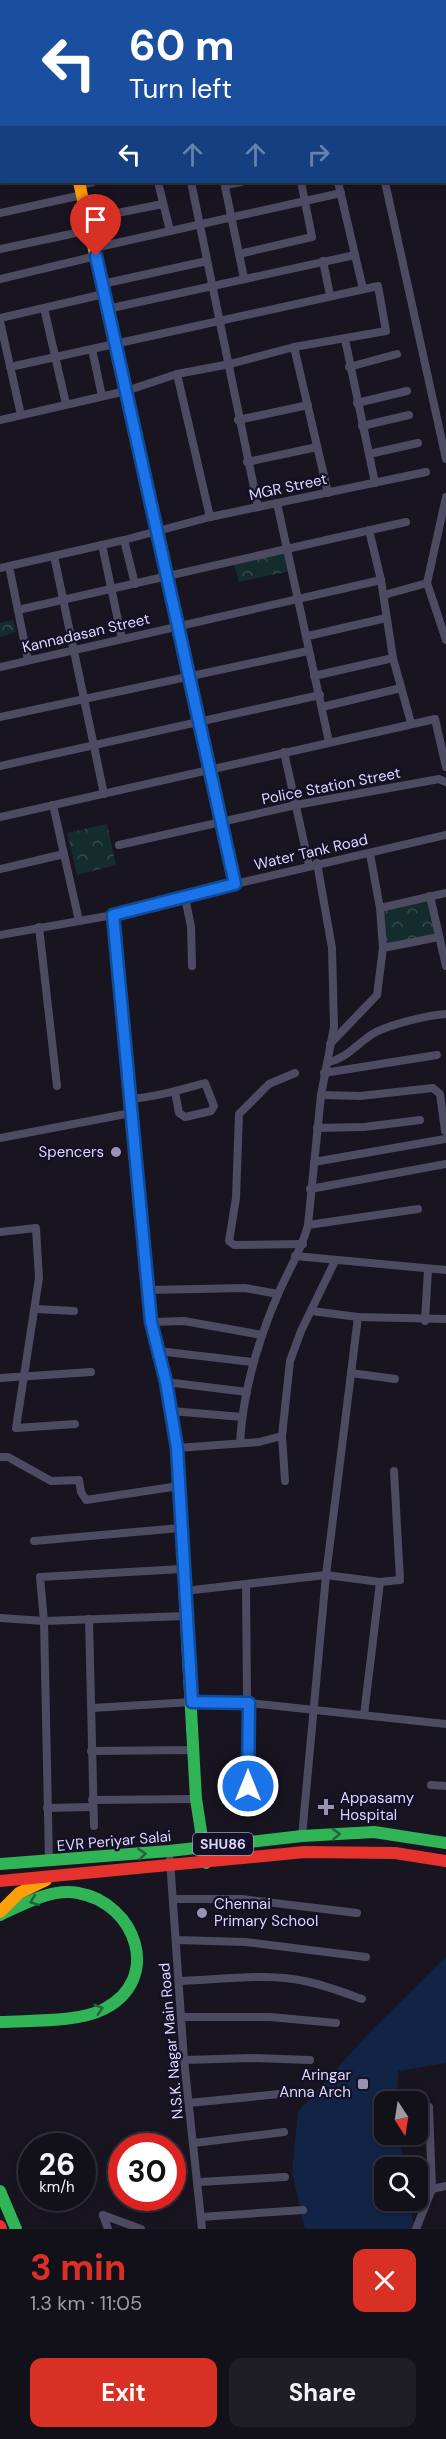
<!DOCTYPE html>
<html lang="en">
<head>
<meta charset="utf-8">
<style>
	body { margin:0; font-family:"DM Sans",sans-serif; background:#1f1e26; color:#f1f3f6; height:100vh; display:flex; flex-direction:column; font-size:22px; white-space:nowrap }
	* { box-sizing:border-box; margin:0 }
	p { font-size:20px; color:#9c9da2 }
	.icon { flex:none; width:33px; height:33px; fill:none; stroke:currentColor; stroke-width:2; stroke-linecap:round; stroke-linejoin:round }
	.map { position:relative; height:2229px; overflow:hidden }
	.details { display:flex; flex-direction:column; background:#121019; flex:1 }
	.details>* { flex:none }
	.guide { position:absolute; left:0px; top:0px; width:447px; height:183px; box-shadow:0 3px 9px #0003,0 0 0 2px #313038; background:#1a4fa0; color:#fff; overflow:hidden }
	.needle { width:39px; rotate:168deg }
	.buttons { position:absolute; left:374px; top:2091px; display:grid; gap:12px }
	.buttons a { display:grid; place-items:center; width:54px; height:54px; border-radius:12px; background:#121019; box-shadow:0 3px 9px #0003,0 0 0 2px #313038; font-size:30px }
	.speed { position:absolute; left:18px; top:2133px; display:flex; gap:12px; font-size:30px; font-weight:700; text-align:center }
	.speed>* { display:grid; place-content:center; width:78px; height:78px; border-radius:50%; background:#121019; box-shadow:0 3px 9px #0003,0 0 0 2px #313038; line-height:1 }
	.speed small { font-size:15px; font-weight:400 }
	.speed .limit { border:9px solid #d22; background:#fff; color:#111 }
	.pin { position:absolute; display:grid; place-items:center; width:51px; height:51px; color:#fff; margin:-62px -26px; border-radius:50% 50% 50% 0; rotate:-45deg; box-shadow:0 0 6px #0007 }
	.pin .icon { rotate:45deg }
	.me { position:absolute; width:66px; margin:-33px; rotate:0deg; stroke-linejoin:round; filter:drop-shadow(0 0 4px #0008) }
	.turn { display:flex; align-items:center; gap:21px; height:126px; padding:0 30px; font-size:27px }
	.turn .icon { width:78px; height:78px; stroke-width:2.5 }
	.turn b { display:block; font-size:42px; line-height:51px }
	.lanes { display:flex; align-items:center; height:57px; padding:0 30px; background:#0003; justify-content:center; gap:30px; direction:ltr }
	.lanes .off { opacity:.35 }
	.round { display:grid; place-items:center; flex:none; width:63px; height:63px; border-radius:12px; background:#1f1e26 }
	.overview { display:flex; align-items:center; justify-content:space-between; height:102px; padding:0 30px }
	h1 { font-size:36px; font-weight:700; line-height:45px; color:#d93025 }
	.primary-button { display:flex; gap:12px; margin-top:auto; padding:12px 30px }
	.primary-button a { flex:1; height:69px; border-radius:12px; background:#d93025; color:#fff; font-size:24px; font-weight:700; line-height:69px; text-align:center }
	.primary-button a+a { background:#1f1e26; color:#f1f3f6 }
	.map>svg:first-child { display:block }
</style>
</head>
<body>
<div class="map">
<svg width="446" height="2229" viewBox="0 0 446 2229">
	<defs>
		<pattern id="forest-crowns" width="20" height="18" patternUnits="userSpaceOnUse" patternTransform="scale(1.5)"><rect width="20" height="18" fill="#152c2d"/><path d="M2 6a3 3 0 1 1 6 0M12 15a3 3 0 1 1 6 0" fill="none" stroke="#364a4c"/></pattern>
	</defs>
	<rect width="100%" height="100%" fill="#181521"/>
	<g fill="url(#forest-crowns)">
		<path d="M 286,553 L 290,571 L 239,582 L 234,564 Z"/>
		<path d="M 13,620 L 16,632 L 0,637 L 0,623 Z"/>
		<path d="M 107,824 L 116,865 L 77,875 L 67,833 Z"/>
		<path d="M 430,898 L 438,936 L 385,945 L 383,908 Z"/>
	</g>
	<path fill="#122446" d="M 446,1957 L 446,2063 L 398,2071 L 397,2101 L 384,2102 L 384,2134 L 399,2135 L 404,2167 L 384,2168 L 384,2200 L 410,2201 L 414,2229 L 305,2229 L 292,2172 L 298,2112 L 369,2033 Z"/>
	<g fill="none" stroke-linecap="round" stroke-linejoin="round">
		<g stroke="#4c4b62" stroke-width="8">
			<path d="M 412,0 L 422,2"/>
			<path d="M 0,22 L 2,21"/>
			<path d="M 0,136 L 2,135"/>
			<path d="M 158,182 L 170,231"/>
			<path d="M 191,182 L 258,507"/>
			<path d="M 224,182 L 244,278"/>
			<path d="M 338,182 L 363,289"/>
			<path d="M 385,182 L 446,459"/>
			<path d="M 80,185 L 93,182"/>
			<path d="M 225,185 L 241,182"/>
			<path d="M 0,213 L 82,195"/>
			<path d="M 117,213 L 163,204"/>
			<path d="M 94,248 L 341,193"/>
			<path d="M 0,249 L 90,230"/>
			<path d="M 239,254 L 312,237 L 301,182"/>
			<path d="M 323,261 L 330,295"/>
			<path d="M 0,279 L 96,256"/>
			<path d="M 102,284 L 207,261"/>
			<path d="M 44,308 L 66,404"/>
			<path d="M 107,309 L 355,255"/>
			<path d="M 0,318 L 104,294"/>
			<path d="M 0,321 L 21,415"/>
			<path d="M 345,339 L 375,483"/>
			<path d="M 294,347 L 328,493"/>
			<path d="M 92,349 L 102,396"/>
			<path d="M 349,367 L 397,354"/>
			<path d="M 177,374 L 210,517"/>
			<path d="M 357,403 L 407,391"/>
			<path d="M 0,420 L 126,391 L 177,374 L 230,364 L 294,347 L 386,331 L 378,286 L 10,367"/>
			<path d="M 238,420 L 308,405"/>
			<path d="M 362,426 L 409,415"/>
			<path d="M 369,454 L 418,443"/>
			<path d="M 247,462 L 317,447"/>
			<path d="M 446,497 L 427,583 L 446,640"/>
			<path d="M 277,503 L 329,742"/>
			<path d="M 369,530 L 381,580"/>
			<path d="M 124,540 L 135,584"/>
			<path d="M 102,545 L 122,639"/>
			<path d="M 54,556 L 104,794"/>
			<path d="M 9,566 L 28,660"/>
			<path d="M 0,568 L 124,540 L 210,517 L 426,472"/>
			<path d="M 384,595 L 427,583"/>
			<path d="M 18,610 L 406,522"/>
			<path d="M 308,636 L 386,618"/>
			<path d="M 0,667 L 381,580 L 393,658 L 411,723"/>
			<path d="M 314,676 L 393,658"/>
			<path d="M 322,707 L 401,688"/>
			<path d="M 0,717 L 308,651"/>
			<path d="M 284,752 L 309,865"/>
			<path d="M 0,766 L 320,695"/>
			<path d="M 53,805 L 79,921"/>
			<path d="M 0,817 L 435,719 L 446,767"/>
			<path d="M 119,845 L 296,805 L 439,779 L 446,782"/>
			<path d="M 0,869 L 64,854"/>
			<path d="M 235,884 L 446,835"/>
			<path d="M 430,896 L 446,966"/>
			<path d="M 185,897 L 191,927 L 192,966"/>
			<path d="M 380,908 L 446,893"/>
			<path d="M 39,927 L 57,1086"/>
			<path d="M 0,935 L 113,915"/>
			<path d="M 383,948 L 439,937"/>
			<path d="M 330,1044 L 377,995 L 383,948 L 380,908 L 370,854"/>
			<path d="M 329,1062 C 348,1058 359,1041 376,1032 C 392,1024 428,1015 446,1014"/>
			<path d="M 295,1073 L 269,1084 L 239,1114 L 236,1198 L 229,1241 L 234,1245 L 303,1244"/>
			<path d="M 324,1073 L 437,1055"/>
			<path d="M 321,1095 L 360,1096 L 433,1088 L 440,1094 L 445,1131"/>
			<path d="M 130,1099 C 156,1097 179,1090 205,1083 L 214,1106 L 211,1111 L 185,1117 L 179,1113 L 175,1092"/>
			<path d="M 317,1128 L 364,1127 L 420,1120"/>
			<path d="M 0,1138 L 131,1113"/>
			<path d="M 314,1162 L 445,1139"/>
			<path d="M 310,1189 L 446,1164"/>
			<path d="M 308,1225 L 418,1209"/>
			<path d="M 0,1232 L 36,1228 L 39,1278 L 16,1428 L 75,1424"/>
			<path d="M 295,1256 L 446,1270"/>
			<path d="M 148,1290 L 245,1288 L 278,1294"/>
			<path d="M 35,1309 L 74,1311"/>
			<path d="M 312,1311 L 358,1317 L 446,1319"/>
			<path d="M 425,1321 L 428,1269"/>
			<path d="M 151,1322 L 184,1321 L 262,1335"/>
			<path d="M 158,1351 L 252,1362"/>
			<path d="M 351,1373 L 395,1379"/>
			<path d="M 0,1378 L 91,1372"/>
			<path d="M 166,1382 L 247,1392"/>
			<path d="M 171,1411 L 242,1417"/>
			<path d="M 282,1436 L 285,1481"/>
			<path d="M 240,1443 C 243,1390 258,1340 279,1292 C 289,1269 302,1249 308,1225 L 321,1095 L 334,1027 L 332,948 L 317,863"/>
			<path d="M 177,1448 L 259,1442 L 282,1436 L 290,1361 L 301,1331 L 335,1261"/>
			<path d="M 0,1457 L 8,1457 L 51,1481 L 79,1480 L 81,1492 L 86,1500 L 179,1486"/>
			<path d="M 34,1541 L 180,1528"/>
			<path d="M 246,1584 L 248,1807"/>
			<path d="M 184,1591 L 326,1575 L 380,1582 L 400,1580 L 394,1471"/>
			<path d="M 0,1618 L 44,1621 L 185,1616"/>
			<path d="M 89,1619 L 94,1826"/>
			<path d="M 92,1708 L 192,1702 L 249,1703 L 446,1724"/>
			<path d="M 364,1715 L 380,1582"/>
			<path d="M 91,1751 L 194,1750"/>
			<path d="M 431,1785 L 446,1786"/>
			<path d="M 92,1800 L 196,1799"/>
			<path d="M 47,1808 L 93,1807"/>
			<path d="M 302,1836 L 326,1575 L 358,1317"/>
			<path d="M 170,1860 L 184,2060 L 202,2229"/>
			<path d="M 49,1862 L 44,1621 L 40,1577 L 182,1569"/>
			<path d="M 175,1899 L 242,1899 L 357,1913"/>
			<path d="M 176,1940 L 246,1942 L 366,1957"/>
			<path d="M 179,1981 C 222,1980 267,1972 309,1982 C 327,1986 345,1993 362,1999"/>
			<path d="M 181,2017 L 270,2017 L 336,2023"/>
			<path d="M 184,2060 L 251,2058 L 310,2060"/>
			<path d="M 189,2103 L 290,2093"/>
			<path d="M 194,2143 L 284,2132"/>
			<path d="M 199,2182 L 285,2177"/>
			<path d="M 432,2189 L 446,2186"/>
			<path d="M 103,2215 L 141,2229"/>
			<path d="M 103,2215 L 108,2229"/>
			<path d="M 201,2217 L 303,2210"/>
			<path d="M 416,2229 L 432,2189 L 429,2107"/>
		</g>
		<g stroke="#30b455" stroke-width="12">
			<path d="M 118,967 L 113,915 L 235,884 L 151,506"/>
			<path d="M 188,1656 L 196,1799 L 206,1863"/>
			<path d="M 0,1864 L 169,1851 L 302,1836 L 374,1832 L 446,1843"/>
			<path d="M 0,1915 C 23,1904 52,1888 78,1893 C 136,1903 163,1979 104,2009 C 77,2023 30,2020 0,2022"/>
			<path d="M 0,2191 L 16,2229"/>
		</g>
		<g stroke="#ff9f0a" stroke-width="12">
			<path d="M 175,0 L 181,2"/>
			<path d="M 96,2 L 102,0"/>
			<path d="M 79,182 L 151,506"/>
			<path d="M 152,1324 L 166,1382 L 177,1448 L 188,1656"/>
			<path d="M 0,1912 L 19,1893 L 46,1880"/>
		</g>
		<g stroke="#e5322d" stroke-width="12">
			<path d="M 438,0 L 438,2"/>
			<path d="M 446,28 L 446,29"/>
			<path d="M 118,967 L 152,1324"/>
			<path d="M 0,1881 L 305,1852 L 395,1853 L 446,1861"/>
			<path d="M 0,2226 L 1,2229"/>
		</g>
	</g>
	<defs><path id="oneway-chevron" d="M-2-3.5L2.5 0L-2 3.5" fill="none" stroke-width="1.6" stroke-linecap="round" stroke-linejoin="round" transform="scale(1.5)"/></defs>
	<g stroke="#22623e">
		<use href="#oneway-chevron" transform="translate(336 1834) rotate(-3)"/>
		<use href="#oneway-chevron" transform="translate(142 1854) rotate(-5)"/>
		<use href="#oneway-chevron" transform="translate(34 1901) rotate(159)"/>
		<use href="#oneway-chevron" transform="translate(99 2009) rotate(-18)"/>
	</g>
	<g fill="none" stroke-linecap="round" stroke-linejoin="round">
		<defs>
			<path id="route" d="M 96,256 L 235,884 L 113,915 L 151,1322 L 166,1382 L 177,1448 L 192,1702 L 249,1703 L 248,1786"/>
		</defs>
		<use href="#route" stroke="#114b97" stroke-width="15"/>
		<use href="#route" stroke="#1a73e8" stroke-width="10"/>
	</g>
	<g fill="#9793b0" stroke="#141026" stroke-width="2">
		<circle cx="116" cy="1152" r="6"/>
		<path d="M323 1798h6v6h6v6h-6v6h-6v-6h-6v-6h6z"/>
		<circle cx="202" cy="1913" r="6"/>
		<rect x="357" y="2078" width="12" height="12" rx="3"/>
	</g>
	<g text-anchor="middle" stroke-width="4.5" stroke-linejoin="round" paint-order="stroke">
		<rect fill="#141026" stroke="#a09bbc" stroke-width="1.5" x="193" y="1833" width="60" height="22" rx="4.5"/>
		<g font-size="14" font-weight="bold" fill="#dcd7fd">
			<text x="223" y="1849">SHU86</text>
		</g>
		<g font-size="15" fill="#dcd7fd" stroke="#141026">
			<text transform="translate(288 487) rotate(-12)" y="5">MGR Street</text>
			<text transform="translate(86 633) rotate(-13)" y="5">Kannadasan Street</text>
			<text transform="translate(331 786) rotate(-11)" y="5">Police Station Street</text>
			<text transform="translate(311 852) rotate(-13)" y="5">Water Tank Road</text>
			<text transform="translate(114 1841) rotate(-5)" y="5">EVR Periyar Salai</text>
			<text transform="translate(171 2041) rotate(-95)" y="5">N.S.K. Nagar Main Road</text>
		</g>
		<g font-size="15" fill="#dcd7fd" stroke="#141026" text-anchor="end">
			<text x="104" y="1157">Spencers</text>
			<text x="340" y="1803" text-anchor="start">Appasamy<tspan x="340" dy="17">Hospital</tspan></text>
			<text x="214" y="1909" text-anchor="start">Chennai<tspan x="214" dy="17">Primary School</tspan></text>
			<text x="351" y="2080">Aringar<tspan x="351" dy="17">Anna Arch</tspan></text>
		</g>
	</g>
</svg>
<div class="buttons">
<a><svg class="needle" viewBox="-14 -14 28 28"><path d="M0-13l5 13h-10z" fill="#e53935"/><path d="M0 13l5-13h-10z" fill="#9c9da2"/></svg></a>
<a><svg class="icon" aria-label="search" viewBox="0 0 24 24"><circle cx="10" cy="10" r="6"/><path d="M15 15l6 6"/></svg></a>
</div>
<div class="speed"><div>26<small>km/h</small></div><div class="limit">30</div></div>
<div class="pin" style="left:96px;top:256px;background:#d93025"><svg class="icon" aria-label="arrive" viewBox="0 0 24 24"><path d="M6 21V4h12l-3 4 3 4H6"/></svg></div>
<svg class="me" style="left:248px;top:1786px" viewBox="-20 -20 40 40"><circle r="17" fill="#1a73e8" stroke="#fff" stroke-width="3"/><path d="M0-11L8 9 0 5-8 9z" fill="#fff"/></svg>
<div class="guide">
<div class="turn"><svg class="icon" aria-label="left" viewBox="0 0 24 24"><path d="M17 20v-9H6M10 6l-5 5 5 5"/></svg><div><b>60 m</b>Turn left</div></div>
<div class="lanes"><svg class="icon" aria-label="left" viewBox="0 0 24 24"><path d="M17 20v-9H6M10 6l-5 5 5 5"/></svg><svg class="icon off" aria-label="ahead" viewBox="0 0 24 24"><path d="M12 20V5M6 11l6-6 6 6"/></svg><svg class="icon off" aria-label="ahead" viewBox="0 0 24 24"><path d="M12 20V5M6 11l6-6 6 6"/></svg><svg class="icon off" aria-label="right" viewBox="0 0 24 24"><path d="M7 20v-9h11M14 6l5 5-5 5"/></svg></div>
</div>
</div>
<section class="details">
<div class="overview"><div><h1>3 min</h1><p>1.3 km · 11:05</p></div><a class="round" style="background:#d93025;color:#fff"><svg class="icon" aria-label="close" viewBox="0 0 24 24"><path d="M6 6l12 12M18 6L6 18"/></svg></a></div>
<div class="primary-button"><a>Exit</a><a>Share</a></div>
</section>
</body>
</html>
